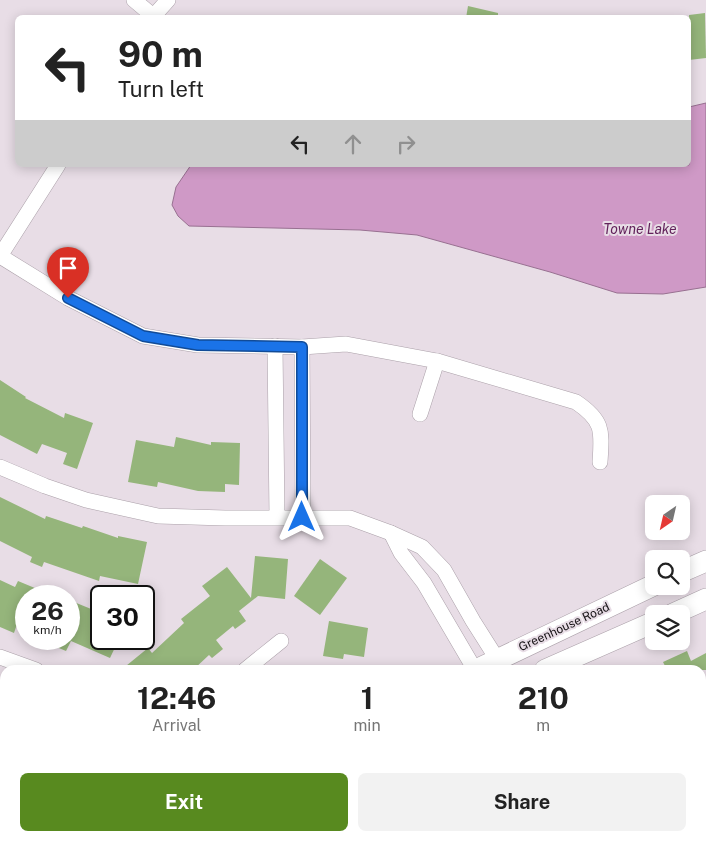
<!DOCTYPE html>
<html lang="en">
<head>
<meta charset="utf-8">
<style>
	body { margin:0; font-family:"Public Sans",sans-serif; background:#f2f2f2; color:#222; height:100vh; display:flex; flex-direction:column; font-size:19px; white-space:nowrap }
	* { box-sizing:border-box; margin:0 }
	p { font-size:16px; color:#767676 }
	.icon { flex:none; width:28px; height:28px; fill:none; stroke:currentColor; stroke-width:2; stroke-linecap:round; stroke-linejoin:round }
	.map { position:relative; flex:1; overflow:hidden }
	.sheet { position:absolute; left:0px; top:665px; width:706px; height:176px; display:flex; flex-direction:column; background:#fff; border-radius:15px 15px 0 0; box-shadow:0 2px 12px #0003 }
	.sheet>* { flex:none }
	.top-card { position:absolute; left:15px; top:15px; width:676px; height:152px; border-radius:8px; box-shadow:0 2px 12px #0003; background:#fff; color:#222; overflow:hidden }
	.needle { width:32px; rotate:214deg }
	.buttons { position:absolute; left:645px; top:495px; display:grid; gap:10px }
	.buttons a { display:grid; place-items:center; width:45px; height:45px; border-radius:8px; background:#fff; box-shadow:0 2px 12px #0003; font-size:25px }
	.speed { position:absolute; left:15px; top:585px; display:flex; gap:10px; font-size:25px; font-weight:700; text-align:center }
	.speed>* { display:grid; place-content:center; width:65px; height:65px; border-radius:50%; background:#fff; box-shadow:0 2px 12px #0003; line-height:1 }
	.speed small { font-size:12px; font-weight:400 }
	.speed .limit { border:2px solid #111; border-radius:8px; background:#fff; color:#111 }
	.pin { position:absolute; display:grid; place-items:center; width:42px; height:42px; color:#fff; margin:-51px -21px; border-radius:50% 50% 50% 0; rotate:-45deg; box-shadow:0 0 5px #0007 }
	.pin .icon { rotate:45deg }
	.me { position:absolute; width:55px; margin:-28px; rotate:0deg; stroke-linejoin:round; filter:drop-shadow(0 0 4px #0008) }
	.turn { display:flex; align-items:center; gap:18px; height:105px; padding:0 20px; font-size:22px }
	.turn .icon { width:65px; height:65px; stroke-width:2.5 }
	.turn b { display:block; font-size:35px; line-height:42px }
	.lanes { display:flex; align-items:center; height:48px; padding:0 20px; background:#0003; justify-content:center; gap:25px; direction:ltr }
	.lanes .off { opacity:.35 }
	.eta { display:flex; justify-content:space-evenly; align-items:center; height:85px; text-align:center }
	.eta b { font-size:30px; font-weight:700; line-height:35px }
	.cta { display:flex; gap:10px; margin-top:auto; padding:10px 20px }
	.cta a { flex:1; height:58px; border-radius:8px; background:#588a1f; color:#fff; font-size:20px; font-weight:700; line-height:58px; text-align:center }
	.cta a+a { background:#f2f2f2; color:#222 }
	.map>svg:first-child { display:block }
</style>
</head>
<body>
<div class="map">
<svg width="706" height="841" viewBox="0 0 706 841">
	<rect width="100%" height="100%" fill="#e8dde6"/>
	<path fill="#cf99c6" stroke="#987091" d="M 706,103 L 706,287 L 663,294 L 617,293 L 550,272 L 417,235 L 360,230 L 189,226 L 178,216 L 172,205 L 176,187 L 191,165 L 689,165 L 689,107 Z"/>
	<g fill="#95b57b">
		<path d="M 468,6 L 498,13 L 498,18 L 466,18 Z"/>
		<path d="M 705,13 L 706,58 L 689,60 L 689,15 Z"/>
		<path d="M 0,380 L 26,397 L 25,398 L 64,418 L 65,413 L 93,423 L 77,469 L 63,464 L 67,453 L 42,444 L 37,454 L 0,435 Z"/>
		<path d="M 176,437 L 211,445 L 211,442 L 240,443 L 239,485 L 225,484 L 225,492 L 198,491 L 158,482 L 157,487 L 128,482 L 136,440 L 174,447 Z"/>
		<path d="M 0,497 L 45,519 L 46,516 L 82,528 L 83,526 L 118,538 L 118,536 L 147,542 L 138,584 L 100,576 L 99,581 L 44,562 L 42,567 L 30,562 L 32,557 L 0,541 Z"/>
		<path d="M 255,556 L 288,559 L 285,599 L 258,596 L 239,611 L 246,621 L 235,629 L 233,626 L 216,640 L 223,649 L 212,658 L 209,655 L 193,670 L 121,670 L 148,648 L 152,653 L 184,623 L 181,619 L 210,596 L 202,586 L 227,567 L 251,598 Z"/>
		<path d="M 320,559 L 347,578 L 320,615 L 294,596 Z"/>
		<path d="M 0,580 L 15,587 L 18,581 L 54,596 L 26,596 L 26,625 L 18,621 L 14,633 L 0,627 Z"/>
		<path d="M 69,600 L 101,613 L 101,639 L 119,639 L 110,658 L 71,641 L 66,651 L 37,639 L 69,639 Z"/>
		<path d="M 329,621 L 368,628 L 364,657 L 344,654 L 343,659 L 323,656 Z"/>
		<path d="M 687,651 L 691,661 L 706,653 L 706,670 L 667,670 L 663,662 Z"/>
	</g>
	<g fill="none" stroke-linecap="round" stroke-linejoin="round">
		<defs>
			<g id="street">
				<path d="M 134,0 L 153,16"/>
				<path d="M 152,18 L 168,0"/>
				<path d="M 58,165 L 0,256 L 68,298 L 143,336 L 198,345 L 302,347 L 346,344 L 437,361 L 576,402 C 604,421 602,431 600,462"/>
				<path d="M 275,346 L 277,517"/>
				<path d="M 302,347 L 303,517"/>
				<path d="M 420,414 L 437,361"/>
				<path d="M 0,467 L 45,486 L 86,500 L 158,516 L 225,518 L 350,518 L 391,533 L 422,547 L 444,570 L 473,621 L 504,670"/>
				<path d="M 391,533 L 401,553 L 424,583 L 475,670"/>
				<path d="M 0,657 L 36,670"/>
				<path d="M 245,670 L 281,641"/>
				<path d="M 701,741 L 706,739"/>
				<path d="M 562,836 L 565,841"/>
				<path d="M 586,836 L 587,841"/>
				<path d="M 492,841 L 499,836"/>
			</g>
			<g id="secondary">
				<path d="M 681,572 L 706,561"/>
				<path d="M 673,614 L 706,599"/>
				<path d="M 476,670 L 654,585"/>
				<path d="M 545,670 L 654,622"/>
				<path d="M 236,841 L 241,836"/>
				<path d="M 285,841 L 291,836"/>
			</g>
		</defs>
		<use href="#street" stroke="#aba0a9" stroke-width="16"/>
		<use href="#secondary" stroke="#aba0a9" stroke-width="22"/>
		<use href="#street" stroke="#fff" stroke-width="15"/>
		<use href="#secondary" stroke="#fff" stroke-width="21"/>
	</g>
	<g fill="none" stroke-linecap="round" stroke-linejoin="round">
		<defs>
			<path id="route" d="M 68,298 L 143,336 L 198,345 L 302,347 L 302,517"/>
		</defs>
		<use href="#route" stroke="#114b97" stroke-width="12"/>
		<use href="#route" stroke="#1a73e8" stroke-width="9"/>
	</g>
	<g text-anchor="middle" stroke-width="4" stroke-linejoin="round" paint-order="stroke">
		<g font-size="12" fill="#161215" stroke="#e8dde6">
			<text transform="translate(564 627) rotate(-25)" y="4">Greenhouse Road</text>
		</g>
		<g font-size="14" font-style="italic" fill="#62225b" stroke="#e8dde6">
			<text x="640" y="234">Towne Lake</text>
		</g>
	</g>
</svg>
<div class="buttons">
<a><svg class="needle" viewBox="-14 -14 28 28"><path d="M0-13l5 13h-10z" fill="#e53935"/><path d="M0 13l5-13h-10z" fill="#767676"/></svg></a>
<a><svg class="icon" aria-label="search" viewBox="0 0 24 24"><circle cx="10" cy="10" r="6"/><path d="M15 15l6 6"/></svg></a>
<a><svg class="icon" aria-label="layers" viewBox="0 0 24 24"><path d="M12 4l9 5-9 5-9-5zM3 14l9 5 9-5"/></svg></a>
</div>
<div class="speed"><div>26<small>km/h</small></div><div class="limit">30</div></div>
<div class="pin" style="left:68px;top:298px;background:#d93025"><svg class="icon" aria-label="arrive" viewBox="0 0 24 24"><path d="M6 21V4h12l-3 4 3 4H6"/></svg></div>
<svg class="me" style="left:302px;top:517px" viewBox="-20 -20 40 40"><path d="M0-17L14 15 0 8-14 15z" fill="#1a73e8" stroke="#fff" stroke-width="4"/></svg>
<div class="top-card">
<div class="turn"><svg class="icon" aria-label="left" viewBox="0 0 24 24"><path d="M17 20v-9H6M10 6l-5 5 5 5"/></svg><div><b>90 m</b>Turn left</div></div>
<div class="lanes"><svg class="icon" aria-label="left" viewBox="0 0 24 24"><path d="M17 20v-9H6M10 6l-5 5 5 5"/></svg><svg class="icon off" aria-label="ahead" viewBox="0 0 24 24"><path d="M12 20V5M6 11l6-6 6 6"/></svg><svg class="icon off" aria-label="right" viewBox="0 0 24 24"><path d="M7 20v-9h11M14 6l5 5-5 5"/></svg></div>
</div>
<section class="sheet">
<div class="eta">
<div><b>12:46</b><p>Arrival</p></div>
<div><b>1</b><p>min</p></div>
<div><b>210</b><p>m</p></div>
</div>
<div class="cta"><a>Exit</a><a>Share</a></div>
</section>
</div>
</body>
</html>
